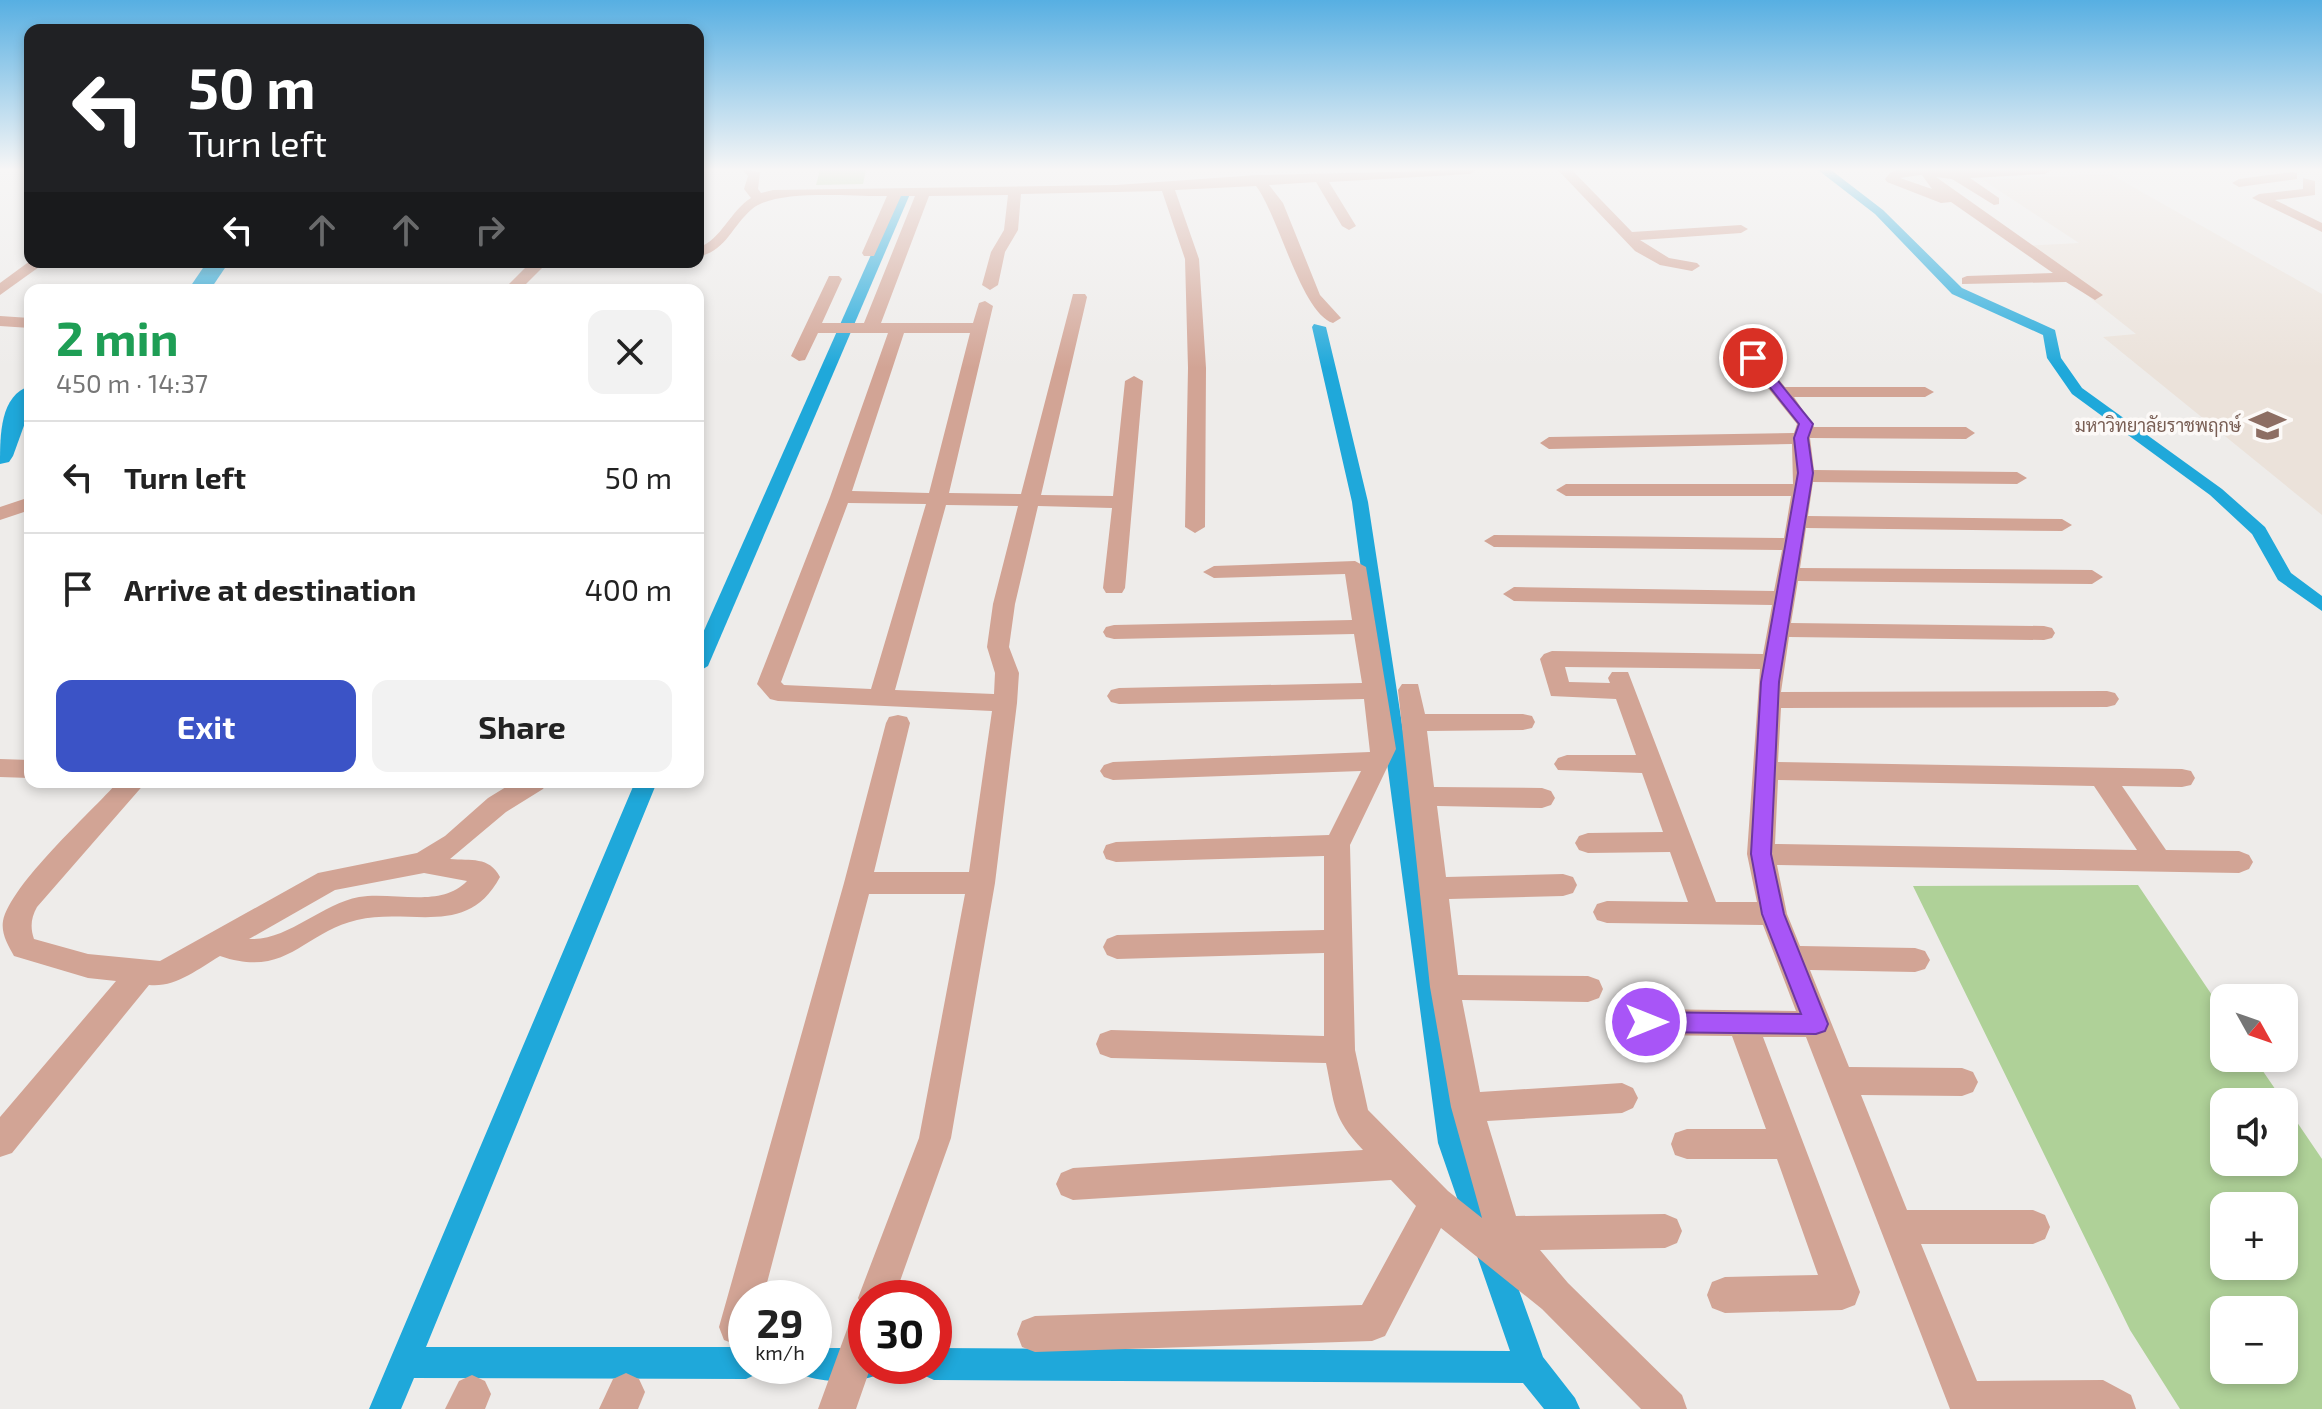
<!DOCTYPE html>
<html lang="en">
<head>
<meta charset="utf-8">
<style>
	body { margin:0; font-family:"Exo 2",Sarabun,sans-serif; background:#f2f2f2; color:#222; height:100vh; display:flex; flex-direction:column; font-size:30px; white-space:nowrap }
	* { box-sizing:border-box; margin:0 }
	p { font-size:26px; color:#767676 }
	.icon { flex:none; width:44px; height:44px; fill:none; stroke:currentColor; stroke-width:2; stroke-linecap:round; stroke-linejoin:round }
	.map { position:relative; flex:1; overflow:hidden }
	.side { position:absolute; left:24px; top:284px; width:680px; height:504px; display:flex; flex-direction:column; background:#fff; border-radius:16px; box-shadow:0 4px 12px #0003 }
	.side>* { flex:none }
	.top-card { position:absolute; left:24px; top:24px; width:680px; height:244px; border-radius:16px; box-shadow:0 4px 12px #0003; background:#202124; color:#fff; overflow:hidden }
	.needle { width:52px; rotate:130deg }
	.tools { position:absolute; left:2210px; top:984px; display:grid; gap:16px }
	.tools a { display:grid; place-items:center; width:88px; height:88px; border-radius:16px; background:#fff; box-shadow:0 4px 12px #0003; font-size:40px }
	.speed { position:absolute; left:728px; top:1280px; display:flex; gap:16px; font-size:40px; font-weight:700; text-align:center }
	.speed>* { display:grid; place-content:center; width:104px; height:104px; border-radius:50%; background:#fff; box-shadow:0 4px 12px #0003; line-height:1 }
	.speed small { font-size:20px; font-weight:400 }
	.speed .limit { border:12px solid #d22; background:#fff; color:#111 }
	.pin { position:absolute; display:grid; place-items:center; width:68px; height:68px; color:#fff; margin:-34px; border:4px solid #fff; border-radius:50%; box-shadow:0 2px 8px #0007 }
	.me { position:absolute; width:88px; margin:-44px; rotate:90deg; stroke-linejoin:round; filter:drop-shadow(0 0 6px #0008) }
	.turn { display:flex; align-items:center; gap:28px; height:168px; padding:0 32px; font-size:36px }
	.turn .icon { width:104px; height:104px; stroke-width:2.5 }
	.turn b { display:block; font-size:56px; line-height:68px }
	.lanes { display:flex; align-items:center; height:76px; padding:0 32px; background:#0003; justify-content:center; gap:40px; direction:ltr }
	.lanes .off { opacity:.35 }
	.round { display:grid; place-items:center; flex:none; width:84px; height:84px; border-radius:16px; background:#f2f2f2 }
	.summary { display:flex; align-items:center; justify-content:space-between; height:136px; padding:0 32px }
	h1 { font-size:48px; font-weight:700; line-height:60px; color:#1e9e55 }
	.action { display:flex; gap:16px; margin-top:auto; padding:16px 32px }
	.action a { flex:1; height:92px; border-radius:16px; background:#3b53c6; color:#fff; font-size:32px; font-weight:700; line-height:92px; text-align:center }
	.action a+a { background:#f2f2f2; color:#222 }
	ul { padding:0; list-style:none }
	li { display:flex; align-items:center; gap:24px; height:112px; padding:0 32px; border-top:2px solid #e0e0e0 }
	li div { flex:1 }
	li b { display:block; font-size:30px }
	li em { font-style:normal }
	.map>svg:first-child { display:block }
</style>
</head>
<body>
<div class="map">
<svg width="2322" height="1409" viewBox="0 0 2322 1409">
	<rect width="100%" height="100%" fill="#eeecea"/>
	<path fill="#ebe2da" d="M 2110,174 L 2322,294 L 2322,515 L 2103,337 L 2136,334 L 2025,246 L 2079,243 L 1983,180 Z"/>
	<g fill="#afd198" fill-rule="evenodd">
		<path d="M 820,170 L 866,170 L 863,184 L 816,185 Z"/>
		<path d="M 2138,885 L 2224,1013 L 2224,1058 L 2254,1058 L 2284,1102 L 2224,1102 L 2224,1162 L 2284,1162 L 2284,1103 L 2322,1159 L 2322,1409 L 2180,1409 L 2130,1330 L 1913,886 ZM 2224,1206 L 2284,1206 L 2284,1266 L 2224,1266 ZM 2224,1310 L 2284,1310 L 2284,1370 L 2224,1370 Z"/>
	</g>
	<g fill="none" stroke-linecap="round" stroke-linejoin="round">
		<g fill="#1fa8da" fill-rule="evenodd">
			<path d="M 1818,170 L 1831,170 L 1883,210 L 1962,288 L 2055,330 L 2061,358 L 2082,388 L 2222,489 L 2265,527 L 2291,573 L 2322,596 L 2322,611 L 2278,580 L 2252,534 L 2210,495 L 2072,394 L 2047,358 L 2043,335 L 1952,294 L 1875,214 Z"/>
			<path d="M 904,191 L 910,194 L 708,666 L 698,672 L 698,644 L 898,194 Z"/>
			<path d="M 1314,324 L 1326,327 L 1368,502 L 1466,1143 L 1543,1357 L 1575,1398 L 1580,1409 L 1544,1409 L 1523,1383 L 934,1380 L 923,1375 L 919,1366 L 934,1366 L 934,1348 L 1510,1351 L 1438,1143 L 1352,502 L 1312,327 Z"/>
			<path d="M 635,782 L 657,782 L 426,1347 L 746,1347 L 746,1366 L 760,1366 L 757,1374 L 746,1379 L 414,1378 L 401,1409 L 369,1409 Z"/>
			<path d="M 814,1348 L 866,1348 L 866,1366 L 881,1366 L 877,1375 C 857,1383 823,1383 803,1375 L 799,1366 L 814,1366 Z"/>
		</g>
		<g fill="#1fa8da" fill-rule="evenodd">
			<path d="M 207,262 L 229,262 L 210,290 L 188,290 Z"/>
			<path d="M 30,386 L 30,409 L 13,456 L 9,462 L 0,464 C 0,435 0,395 30,386 Z"/>
		</g>
		<g fill="#d2a495" fill-rule="evenodd">
			<path d="M 743,170 L 760,172 L 758,189 L 761,193 L 773,190 L 1116,185 L 1258,175 L 1476,170 L 1470,174 L 1329,182 L 1356,226 L 1349,230 L 1342,226 L 1316,182 L 1269,185 L 1283,203 L 1320,295 L 1341,318 L 1333,323 C 1301,313 1279,216 1256,186 L 1175,190 L 1199,259 L 1206,368 L 1205,527 L 1195,533 L 1185,527 L 1188,368 L 1185,259 L 1162,191 L 1021,194 L 1018,230 L 1005,252 L 998,285 L 990,290 L 982,285 L 991,252 L 1004,230 L 1008,195 L 929,196 L 881,323 L 973,323 L 979,303 L 985,301 L 993,306 L 949,493 L 1021,494 L 1073,294 L 1085,294 L 1087,297 L 1041,495 L 1113,496 L 1125,381 L 1134,376 L 1143,381 L 1125,588 L 1122,593 L 1106,593 L 1103,588 L 1112,508 L 1038,506 L 1015,604 L 1009,647 L 1019,673 L 1017,703 L 995,883 L 951,1138 L 894,1298 L 866,1298 L 866,1366 L 871,1366 L 856,1409 L 818,1409 L 853,1313 L 863,1309 L 858,1298 L 919,1138 L 965,894 L 869,894 L 763,1298 L 746,1298 L 746,1342 L 737,1345 L 724,1340 L 719,1327 L 844,883 L 886,723 L 889,717 L 898,715 L 907,717 L 910,723 L 874,872 L 969,872 L 992,711 L 778,701 L 770,699 L 757,684 L 830,497 L 888,333 L 818,333 L 805,360 L 799,361 L 791,356 L 829,276 L 839,276 L 842,279 L 822,323 L 864,323 L 915,196 L 901,196 L 874,256 L 864,256 L 862,253 L 887,196 C 854,197 777,188 752,209 C 731,227 727,250 698,257 L 698,248 C 722,239 730,211 751,198 L 744,189 L 748,176 ZM 904,333 L 970,333 L 929,493 L 852,491 ZM 848,503 L 926,504 L 871,689 L 784,685 L 781,682 ZM 946,505 L 1018,506 L 993,604 L 987,647 L 995,673 L 994,694 L 895,690 Z"/>
			<path d="M 1558,170 L 1572,170 L 1632,232 L 1741,225 L 1748,229 L 1741,233 L 1640,240 L 1669,258 L 1697,263 L 1700,266 L 1692,271 L 1660,265 L 1635,251 Z"/>
			<path d="M 1899,170 L 2051,170 L 2045,174 L 1970,178 L 1999,198 L 1999,204 L 1994,205 L 1952,179 L 1936,177 L 2103,295 L 2095,300 L 2066,282 L 1962,284 L 1962,278 L 1967,276 L 2053,273 L 1951,202 L 1941,203 L 1887,182 L 1885,179 L 1891,172 ZM 1922,175 L 1932,189 L 1900,178 L 1920,175 Z"/>
			<path d="M 2292,172 L 2297,173 L 2297,179 L 2239,187 L 2232,183 L 2239,179 Z"/>
			<path d="M 2303,178 L 2315,181 L 2315,195 L 2275,200 L 2322,223 L 2322,232 L 2252,198 L 2259,194 L 2303,189 Z"/>
			<path d="M 30,261 L 46,262 L 0,295 L 0,283 Z"/>
			<path d="M 531,262 L 548,262 L 520,290 L 503,290 Z"/>
			<path d="M 0,316 L 30,318 L 30,328 L 0,326 Z"/>
			<path d="M 1739,337 L 1745,338 L 1785,387 L 1925,387 L 1934,392 L 1925,397 L 1794,397 L 1814,427 L 1966,427 L 1975,433 L 1966,439 L 1810,438 L 1814,470 L 2017,472 L 2027,478 L 2017,484 L 1813,482 L 1808,516 L 2062,519 L 2072,525 L 2062,531 L 1806,528 L 1800,568 L 2092,570 L 2103,577 L 2092,584 L 1798,581 L 1791,623 L 2044,626 L 2052,628 L 2055,633 L 2052,638 L 2044,640 L 1789,637 L 1781,692 L 2107,691 L 2115,693 L 2119,699 L 2115,705 L 2107,707 L 1781,708 L 1778,762 L 2182,769 L 2191,771 L 2195,778 L 2191,785 L 2182,787 L 2122,786 L 2166,850 L 2239,851 L 2249,855 L 2253,862 L 2249,869 L 2239,873 L 1777,865 L 1787,914 L 1800,946 L 1915,948 L 1925,951 L 1930,960 L 1925,969 L 1915,972 L 1810,970 L 1849,1067 L 1962,1068 L 1973,1072 L 1978,1082 L 1973,1092 L 1962,1096 L 1861,1095 L 1907,1210 L 2033,1210 L 2045,1215 L 2050,1227 L 2045,1239 L 2033,1244 L 1921,1244 L 1977,1381 L 2103,1380 L 2131,1395 L 2136,1409 L 1950,1409 L 1806,1037 L 1763,1037 L 1860,1292 L 1855,1305 L 1842,1310 L 1725,1313 L 1712,1308 L 1707,1295 L 1712,1282 L 1725,1277 L 1818,1275 L 1777,1159 L 1687,1159 L 1675,1155 L 1671,1144 L 1675,1133 L 1687,1129 L 1766,1129 L 1732,1036 L 1646,1035 L 1635,1031 L 1631,1022 L 1635,1013 L 1646,1009 L 1796,1011 L 1763,925 L 1607,923 L 1597,920 L 1593,912 L 1597,904 L 1607,901 L 1688,902 L 1670,852 L 1588,853 L 1579,850 L 1575,843 L 1579,836 L 1588,833 L 1663,832 L 1642,773 L 1558,770 L 1554,764 L 1558,758 L 1567,755 L 1636,755 L 1616,699 L 1551,696 L 1540,659 L 1544,654 L 1552,651 L 1763,654 L 1772,605 L 1514,601 L 1503,594 L 1514,587 L 1774,591 L 1782,550 L 1494,547 L 1484,541 L 1494,535 L 1784,538 L 1791,496 L 1566,496 L 1556,490 L 1566,484 L 1793,484 L 1792,444 L 1549,449 L 1540,443 L 1549,437 L 1794,433 L 1797,424 L 1731,342 ZM 1565,667 L 1760,669 L 1747,854 L 1757,902 L 1716,902 L 1628,672 L 1612,672 L 1608,678 L 1610,683 L 1569,682 ZM 1778,780 L 2094,786 L 2137,850 L 1775,844 Z"/>
			<path d="M 30,497 L 30,510 L 0,520 L 0,507 Z"/>
			<path d="M 1355,561 L 1366,567 L 1396,749 L 1350,845 L 1355,1050 L 1368,1110 L 1448,1191 L 1482,1218 L 1451,1107 L 1430,987 L 1398,690 L 1402,684 L 1418,684 L 1425,714 L 1523,714 L 1532,716 L 1535,722 L 1532,728 L 1523,730 L 1427,731 L 1434,787 L 1542,788 L 1551,791 L 1555,798 L 1551,805 L 1542,808 L 1437,806 L 1446,877 L 1563,874 L 1573,877 L 1577,885 L 1573,893 L 1563,896 L 1449,899 L 1458,975 L 1588,976 L 1599,980 L 1603,989 L 1599,998 L 1588,1002 L 1462,1000 L 1480,1092 L 1622,1083 L 1633,1088 L 1638,1098 L 1633,1108 L 1622,1113 L 1487,1121 L 1516,1216 L 1665,1214 L 1677,1219 L 1682,1231 L 1677,1243 L 1665,1248 L 1540,1250 L 1568,1283 L 1682,1395 L 1687,1409 L 1641,1409 L 1542,1309 L 1441,1228 L 1385,1336 L 1372,1341 L 1035,1352 L 1022,1347 L 1017,1334 L 1022,1321 L 1035,1316 L 1362,1305 L 1416,1206 L 1391,1180 L 1073,1200 L 1061,1195 L 1056,1184 L 1061,1173 L 1073,1168 L 1363,1150 C 1332,1117 1335,1106 1326,1063 L 1111,1058 L 1100,1054 L 1096,1044 L 1100,1034 L 1111,1030 L 1324,1036 L 1324,953 L 1117,959 L 1107,955 L 1103,947 L 1107,939 L 1117,935 L 1324,930 L 1324,856 L 1116,862 L 1106,859 L 1103,852 L 1106,845 L 1116,842 L 1329,835 L 1361,771 L 1113,780 L 1104,777 L 1100,771 L 1104,765 L 1113,762 L 1370,752 L 1364,699 L 1119,704 L 1111,702 L 1107,696 L 1111,690 L 1119,688 L 1362,683 L 1354,634 L 1114,639 L 1106,637 L 1103,632 L 1106,627 L 1114,625 L 1352,620 L 1345,574 L 1214,578 L 1203,572 L 1214,566 Z"/>
			<path d="M 0,759 L 30,760 L 30,778 L 0,777 Z"/>
			<path d="M 118,782 L 146,782 L 37,907 C 31,918 30,927 34,939 L 88,954 L 160,961 L 318,873 L 417,853 L 445,836 L 488,798 L 514,782 L 547,782 L 543,789 L 506,812 L 450,859 C 471,861 489,856 500,877 C 467,939 410,907 357,920 C 302,933 287,979 220,956 C 198,969 175,988 149,985 L 12,1153 L 0,1157 L 0,1117 L 116,981 L 88,978 L 14,956 C 8,945 1,934 3,921 C 10,885 91,812 118,782 ZM 424,873 L 467,881 C 440,909 393,891 359,897 C 321,904 288,941 249,939 L 335,890 Z"/>
			<path d="M 626,1373 L 639,1379 L 645,1392 L 638,1409 L 599,1409 L 613,1379 Z"/>
			<path d="M 472,1375 L 485,1381 L 491,1394 L 485,1409 L 445,1409 L 459,1381 Z"/>
		</g>
	</g>
	<linearGradient id="sky" x2="0" y2="1"><stop stop-color="#57afe2"/><stop offset="0.46" stop-color="#f7f6f6"/><stop offset="1" stop-color="#f7f6f6" stop-opacity="0"/></linearGradient>
	<rect width="2322" height="368" fill="url(#sky)"/>
	<path fill="#a855f7" stroke="#6d37a1" stroke-width="2" d="M 1749,356 L 1758,356 L 1813,424 L 1808,438 L 1813,473 L 1779,682 L 1771,854 L 1784,914 L 1828,1024 L 1825,1031 L 1816,1034 L 1646,1032 L 1638,1029 L 1634,1022 L 1638,1015 L 1646,1012 L 1801,1014 L 1762,914 L 1751,854 L 1761,682 L 1798,473 L 1794,438 L 1799,424 L 1749,361 Z"/>
	<defs>
		<symbol id="university-bare" viewBox="-9 -9 18 18"><path d="M0-5L7-2L0 1L-7-2ZM-4 1L0 2.5L4 1V4Q0 6-4 4Z" fill="#8d6e63" stroke="#fcf9f7" stroke-width="2.5" paint-order="stroke"/></symbol>
	</defs>
	<g fill-rule="evenodd">
		<use href="#university-bare" x="2242" y="400" width="51" height="51"/>
	</g>
	<g text-anchor="middle" stroke-width="7" stroke-linejoin="round" paint-order="stroke">
		<g font-size="18" fill="#785e54" stroke="#fcf9f7" text-anchor="end">
			<text x="2241" y="432">มหาวิทยาลัยราชพฤกษ์</text>
		</g>
	</g>
</svg>
<div class="tools">
<a><svg class="needle" viewBox="-14 -14 28 28"><path d="M0-13l5 13h-10z" fill="#e53935"/><path d="M0 13l5-13h-10z" fill="#767676"/></svg></a>
<a><svg class="icon" aria-label="sound" viewBox="0 0 24 24"><path d="M4 9h4l5-4v14l-5-4H4zM17 9q2 3 0 6"/></svg></a>
<a>+</a>
<a>−</a>
</div>
<div class="speed"><div>29<small>km/h</small></div><div class="limit">30</div></div>
<div class="pin" style="left:1753px;top:358px;background:#d93025"><svg class="icon" aria-label="arrive" viewBox="0 0 24 24"><path d="M6 21V4h12l-3 4 3 4H6"/></svg></div>
<svg class="me" style="left:1646px;top:1022px" viewBox="-20 -20 40 40"><circle r="17" fill="#a855f7" stroke="#fff" stroke-width="3"/><path d="M0-11L8 9 0 5-8 9z" fill="#fff"/></svg>
<div class="top-card">
<div class="turn"><svg class="icon" aria-label="left" viewBox="0 0 24 24"><path d="M17 20v-9H6M10 6l-5 5 5 5"/></svg><div><b>50 m</b>Turn left</div></div>
<div class="lanes"><svg class="icon" aria-label="left" viewBox="0 0 24 24"><path d="M17 20v-9H6M10 6l-5 5 5 5"/></svg><svg class="icon off" aria-label="ahead" viewBox="0 0 24 24"><path d="M12 20V5M6 11l6-6 6 6"/></svg><svg class="icon off" aria-label="ahead" viewBox="0 0 24 24"><path d="M12 20V5M6 11l6-6 6 6"/></svg><svg class="icon off" aria-label="right" viewBox="0 0 24 24"><path d="M7 20v-9h11M14 6l5 5-5 5"/></svg></div>
</div>
<section class="side">
<div class="summary"><div><h1>2 min</h1><p>450 m · 14:37</p></div><a class="round"><svg class="icon" aria-label="close" viewBox="0 0 24 24"><path d="M6 6l12 12M18 6L6 18"/></svg></a></div>
<ul>
<li><svg class="icon" aria-label="left" viewBox="0 0 24 24"><path d="M17 20v-9H6M10 6l-5 5 5 5"/></svg><div><b>Turn left</b></div><em>50 m</em></li>
<li><svg class="icon" aria-label="arrive" viewBox="0 0 24 24"><path d="M6 21V4h12l-3 4 3 4H6"/></svg><div><b>Arrive at destination</b></div><em>400 m</em></li>
</ul>
<div class="action"><a>Exit</a><a>Share</a></div>
</section>
</div>
</body>
</html>
